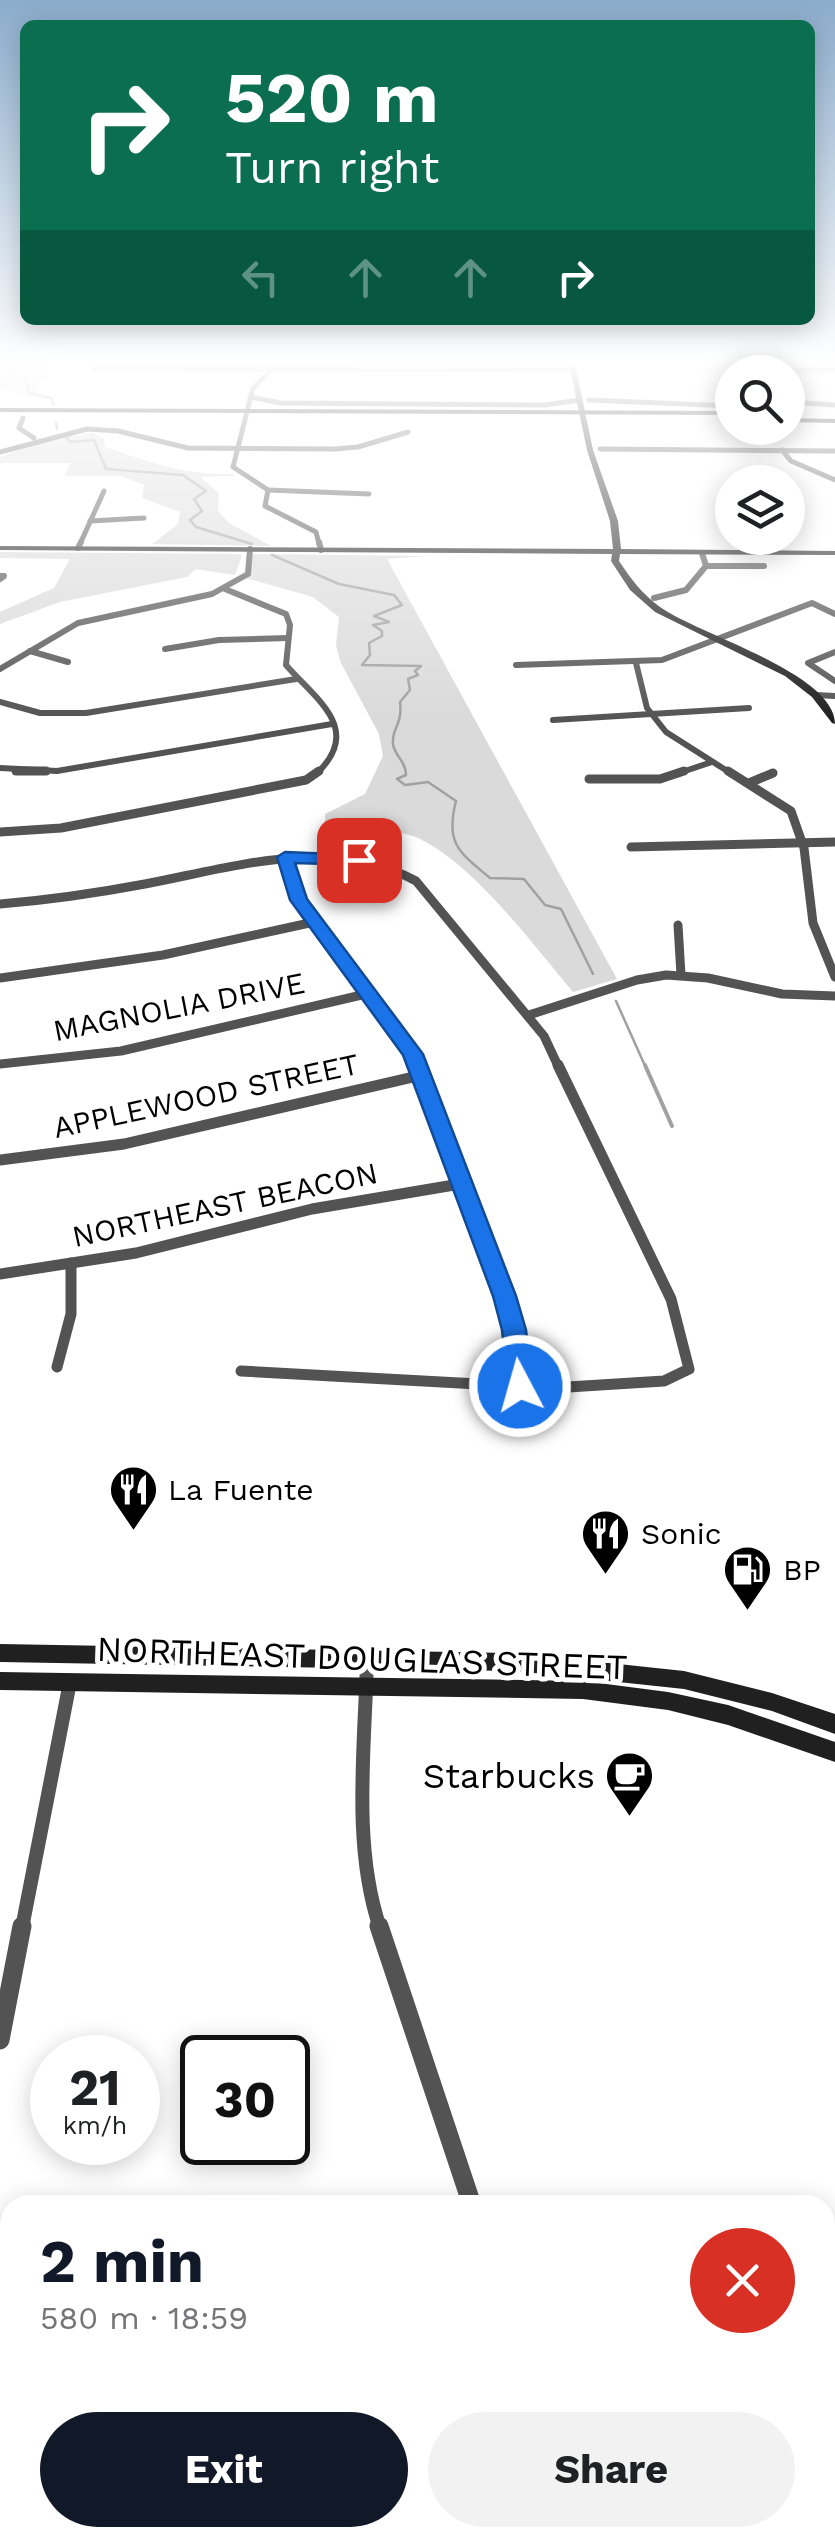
<!DOCTYPE html>
<html lang="en">
<head>
<meta charset="utf-8">
<style>
	body { margin:0; font-family:"Work Sans",sans-serif; background:#f2f2f2; color:#202124; height:100vh; display:flex; flex-direction:column; font-size:38px; white-space:nowrap }
	* { box-sizing:border-box; margin:0 }
	p { font-size:32px; color:#757577 }
	.icon { flex:none; width:55px; height:55px; fill:none; stroke:currentColor; stroke-width:2; stroke-linecap:round; stroke-linejoin:round }
	.map { position:relative; flex:1; overflow:hidden }
	.details { position:absolute; left:0px; top:2195px; width:835px; height:352px; display:flex; flex-direction:column; background:#fff; border-radius:30px 30px 0 0; box-shadow:0 5px 25px #0003 }
	.details>* { flex:none }
	.banner { position:absolute; left:20px; top:20px; width:795px; height:305px; border-radius:15px; box-shadow:0 5px 25px #0003; background:#0b6e4f; color:#fff; overflow:hidden }
	.controls { position:absolute; left:715px; top:355px; display:grid; gap:20px }
	.controls a { display:grid; place-items:center; width:90px; height:90px; border-radius:50%; background:#fff; box-shadow:0 5px 25px #0003; font-size:50px }
	.speed { position:absolute; left:30px; top:2035px; display:flex; gap:20px; font-size:50px; font-weight:700; text-align:center }
	.speed>* { display:grid; place-content:center; width:130px; height:130px; border-radius:50%; background:#fff; box-shadow:0 5px 25px #0003; line-height:1 }
	.speed small { font-size:25px; font-weight:400 }
	.speed .limit { border:5px solid #111; border-radius:15px; background:#fff; color:#111 }
	.pin { position:absolute; display:grid; place-items:center; width:85px; height:85px; color:#fff; margin:-42px; border-radius:20px; box-shadow:0 5px 15px #0006 }
	.me { position:absolute; width:110px; margin:-55px; rotate:354deg; stroke-linejoin:round; filter:drop-shadow(0 0 8px #0008) }
	.turn { display:flex; align-items:center; gap:35px; height:210px; padding:0 40px; font-size:45px }
	.turn .icon { width:130px; height:130px; stroke-width:2.5 }
	.turn b { display:block; font-size:70px; line-height:85px }
	.lanes { display:flex; align-items:center; height:95px; padding:0 40px; background:#0003; justify-content:center; gap:50px; direction:ltr }
	.lanes .off { opacity:.35 }
	.round { display:grid; place-items:center; flex:none; width:105px; height:105px; border-radius:52px; background:#f2f2f2 }
	.overview { display:flex; align-items:center; justify-content:space-between; height:170px; padding:0 40px }
	h1 { font-size:60px; font-weight:700; line-height:75px; color:#111827 }
	.action { display:flex; gap:20px; margin-top:auto; padding:20px 40px }
	.action a { flex:1; height:115px; border-radius:60px; background:#111827; color:#fff; font-size:40px; font-weight:700; line-height:115px; text-align:center }
	.action a+a { background:#f2f2f2; color:#202124 }
	.map>svg:first-child { display:block }
</style>
</head>
<body>
<div class="map">
<svg width="835" height="2547" viewBox="0 0 835 2547">
	<rect width="100%" height="100%" fill="#fff"/>
	<g fill="#dadada">
		<path d="M 0,364 L 55,364 L 47,369 L 49,380 L 38,381 L 40,399 L 0,389 Z"/>
		<path d="M 93,433 L 104,439 L 105,447 C 146,461 187,476 232,474 L 235,476 L 200,477 L 219,493 L 218,511 L 229,523 L 271,546 L 152,544 L 178,524 L 180,512 L 142,498 L 144,485 L 121,476 L 65,476 L 70,463 L 0,463 L 0,457 L 45,440 Z"/>
		<path d="M 0,552 L 239,554 L 242,555 L 235,575 L 196,569 L 187,577 L 60,602 L 0,624 L 0,612 L 54,588 L 70,559 L 0,558 Z"/>
		<path d="M 253,554 L 427,556 L 387,559 L 617,979 L 573,992 C 533,945 474,864 418,838 C 396,828 350,829 325,826 L 325,814 L 365,794 L 383,756 L 379,734 L 341,663 L 336,646 L 339,617 L 313,597 L 243,577 Z"/>
	</g>
	<g fill="none" stroke-linecap="round" stroke-linejoin="round">
		<g stroke="#a1a1a1" stroke-width="2.5">
			<path d="M 4,364 L 26,381 L 29,393 L 51,398 L 54,405"/>
			<path d="M 56,423 L 57,429"/>
			<path d="M 65,436 L 70,442 L 94,440 L 106,469 L 183,475 L 206,491 L 194,499 L 202,511 L 190,520 L 196,527 L 252,544"/>
			<path d="M 272,555 L 339,584 L 394,595 L 402,605 L 374,616 L 389,622 L 373,625 L 382,631 L 382,636 L 369,643 L 370,655 L 362,665 L 421,666 L 415,671 L 418,675 L 408,679 L 410,690 L 400,702 C 403,725 391,729 393,744 C 395,757 406,761 406,775 L 397,779 L 405,785 L 428,782 L 456,801 C 445,844 459,852 490,878 L 524,879 L 545,905 L 561,909 L 593,974"/>
			<path d="M 616,1001 L 646,1068"/>
		</g>
		<path stroke="#a1a1a1" stroke-width="4" d="M 645,1065 L 672,1126"/>
		<g stroke="#535353" stroke-width="5">
			<path d="M 762,364 L 767,370 L 835,370"/>
			<path d="M 94,368 L 574,370"/>
			<path d="M 272,369 L 253,388 L 233,467 L 268,490 L 265,506 L 316,532 L 319,544"/>
			<path d="M 250,397 L 281,403 L 545,405 L 580,400"/>
			<path d="M 589,400 L 732,406"/>
			<path d="M 788,402 L 835,405"/>
			<path d="M 23,418 L 19,428 L 34,438"/>
			<path d="M 600,449 L 835,451"/>
			<path d="M 782,450 L 791,461 L 835,480"/>
			<path d="M 0,452 L 87,429 L 118,431 L 188,448 L 335,449 L 358,447 L 408,432"/>
			<path d="M 268,490 L 369,494"/>
			<path d="M 90,521 L 144,518"/>
			<path d="M 80,544 L 104,491"/>
		</g>
		<g stroke="#535353" stroke-width="6">
			<path d="M 319,542 L 321,550"/>
			<path d="M 78,548 L 81,542"/>
			<path d="M 706,566 L 764,566"/>
			<path d="M 0,576 L 4,576 L 0,579"/>
			<path d="M 225,589 L 286,614 L 290,625 L 286,665 C 314,698 365,729 316,774"/>
			<path d="M 654,598 L 686,590 L 706,566 L 702,553"/>
			<path d="M 165,649 L 219,640 L 288,638"/>
			<path d="M 30,651 L 68,662"/>
			<path d="M 835,652 L 808,663 L 835,681"/>
			<path d="M 636,663 L 647,708 L 666,732 L 732,774"/>
			<path d="M 516,665 L 662,660 L 812,603 L 835,614"/>
			<path d="M 0,669 L 78,623 L 212,594 L 248,574 L 250,549"/>
			<path d="M 816,695 L 835,696"/>
			<path d="M 0,702 L 40,713 L 86,713 L 296,679"/>
			<path d="M 553,720 L 749,708"/>
			<path d="M 0,768 L 57,771 L 332,724"/>
			<path d="M 676,774 L 712,762"/>
		</g>
		<g stroke="#535353" stroke-width="9">
			<path d="M 16,771 L 46,771"/>
			<path d="M 728,771 L 791,811 L 804,848 L 813,923 L 835,977"/>
			<path d="M 589,779 L 660,779 L 684,771"/>
			<path d="M 749,783 L 773,773"/>
			<path d="M 0,832 L 61,828 L 306,780 L 319,771"/>
			<path d="M 631,847 L 835,842"/>
			<path d="M 285,857 L 298,900 L 413,1054 L 418,1068"/>
			<path d="M 0,904 C 49,900 97,893 145,884 C 234,867 332,835 416,881 L 544,1036 L 559,1068"/>
			<path d="M 678,925 L 681,975"/>
			<path d="M 0,978 L 163,955 L 314,922"/>
			<path d="M 529,1015 L 637,980 L 666,975 L 708,978 L 782,994 L 835,996"/>
			<path d="M 0,1064 L 121,1051 L 366,994"/>
		</g>
		<g stroke="#535353" stroke-width="11">
			<path d="M 417,1065 L 504,1296 L 514,1330 L 520,1386"/>
			<path d="M 0,1160 L 124,1144 L 422,1075"/>
			<path d="M 0,1274 L 136,1253 L 312,1209 L 460,1184"/>
			<path d="M 57,1367 L 71,1314 L 71,1263"/>
			<path d="M 241,1371 L 552,1388 L 664,1381 L 689,1369 L 671,1299 L 558,1065"/>
		</g>
		<g stroke="#535353" stroke-width="14">
			<path d="M 367,1660 C 365,1747 352,1845 380,1928"/>
			<path d="M 22,1928 L 70,1682"/>
		</g>
		<g stroke="#535353" stroke-width="19">
			<path d="M 379,1926 L 472,2205"/>
			<path d="M 0,2040 L 22,1926"/>
			<path d="M 491,2547 L 494,2538"/>
		</g>
		<g fill="#202020" fill-rule="evenodd">
			<path d="M 569,364 L 575,364 L 593,450 L 618,521 L 621,549 L 835,551 L 835,555 L 620,554 L 619,561 C 631,579 642,594 660,607 C 697,634 835,673 835,724 L 832,723 L 812,697 L 785,676 L 655,612 L 630,590 L 611,561 L 612,554 L 0,550 L 0,546 L 613,549 L 610,521 L 587,450 Z"/>
			<path d="M 0,1644 L 515,1653 L 684,1671 L 772,1693 L 835,1714 L 835,1734 L 772,1711 L 684,1689 L 515,1671 L 0,1662 Z"/>
			<path d="M 0,1672 L 583,1681 L 668,1692 L 728,1705 L 835,1742 L 835,1762 L 728,1725 L 668,1710 L 583,1699 L 0,1690 Z"/>
		</g>
		<g fill="#000" fill-rule="evenodd">
			<path d="M 0,408 L 732,411 L 732,415 L 0,412 Z"/>
			<path d="M 788,418 L 835,419 L 835,423 L 788,422 Z"/>
		</g>
	</g>
	<linearGradient id="sky" x2="0" y2="1"><stop stop-color="#8baccc"/><stop offset="0.5" stop-color="#fff"/><stop offset="1" stop-color="#fff" stop-opacity="0"/></linearGradient>
	<rect width="835" height="721" fill="url(#sky)"/>
	<path fill="#1a73e8" stroke="#114b97" stroke-width="2.5" d="M 285,852 L 359,855 L 367,860 L 359,865 L 295,863 L 307,899 L 423,1054 L 516,1296 L 526,1330 L 532,1386 L 528,1394 L 511,1394 L 508,1386 L 502,1330 L 493,1296 L 403,1055 L 290,900 L 277,857 Z"/>
	<defs>
		<symbol id="restaurant-pin" viewBox="-11 -11 22 30"><path d="M0 17L-7.5 6A9.5 9.5 0 1 1 7.5 6Z" fill="#000" stroke="#fff"/><path d="M-5-6h1v4h1v-4h1v4h1v-4h1v5L-1.5 .5V6h-2V.5L-5-1ZM5-6V6H3V1.5H1.5Q1.5-4 5-6Z" fill="#fff"/></symbol>
		<symbol id="fuel-pin" viewBox="-11 -11 22 30"><path d="M0 17L-7.5 6A9.5 9.5 0 1 1 7.5 6Z" fill="#000" stroke="#fff"/><path d="M-5.5-6h7V0h2V4h1.3V-2.5L3-4.5l.8-.8L6-3V5H2.5V1h-1V6h-7ZM-4.2-4.7v3.2H.2V-4.7Z" fill="#fff"/></symbol>
		<symbol id="cafe-pin" viewBox="-11 -11 22 30"><path d="M0 17L-7.5 6A9.5 9.5 0 1 1 7.5 6Z" fill="#000" stroke="#fff"/><path d="M-5.5-4.5H6V0H3Q3 3.5 0 3.5H-2.5Q-5.5 3.5-5.5 0ZM3-3.2v2h1.7v-2ZM-6 4.5H4V6H-6Z" fill="#fff"/></symbol>
	</defs>
	<g fill-rule="evenodd">
		<use href="#restaurant-pin" x="106" y="1462" width="55" height="75"/>
		<use href="#restaurant-pin" x="578" y="1506" width="55" height="75"/>
		<use href="#fuel-pin" x="720" y="1542" width="55" height="75"/>
		<use href="#cafe-pin" x="602" y="1748" width="55" height="75"/>
	</g>
	<g text-anchor="middle" stroke-width="10" stroke-linejoin="round" paint-order="stroke">
		<g font-size="30" fill="#000" stroke="#fff">
			<text transform="translate(179 1007) rotate(-11)" y="10">MAGNOLIA DRIVE</text>
			<text transform="translate(206 1096) rotate(-12)" y="10">APPLEWOOD STREET</text>
			<text transform="translate(225 1205) rotate(-12)" y="10">NORTHEAST BEACON</text>
		</g>
		<g font-size="30" fill="#000" stroke="#fff" text-anchor="start">
			<text x="168" y="1500">La Fuente</text>
			<text x="641" y="1544">Sonic</text>
			<text x="783" y="1580">BP</text>
		</g>
		<g font-size="35" fill="#000" stroke="#fff">
			<text transform="translate(362 1658) rotate(2)" y="12">NORTHEAST DOUGLAS STREET</text>
		</g>
		<g font-size="35" fill="#000" stroke="#fff" text-anchor="end">
			<text x="595" y="1788">Starbucks</text>
		</g>
	</g>
</svg>
<div class="controls">
<a><svg class="icon" aria-label="search" viewBox="0 0 24 24"><circle cx="10" cy="10" r="6"/><path d="M15 15l6 6"/></svg></a>
<a><svg class="icon" aria-label="layers" viewBox="0 0 24 24"><path d="M12 4l9 5-9 5-9-5zM3 14l9 5 9-5"/></svg></a>
</div>
<div class="speed"><div>21<small>km/h</small></div><div class="limit">30</div></div>
<div class="pin" style="left:359px;top:860px;background:#d93025"><svg class="icon" aria-label="arrive" viewBox="0 0 24 24"><path d="M6 21V4h12l-3 4 3 4H6"/></svg></div>
<svg class="me" style="left:520px;top:1386px" viewBox="-20 -20 40 40"><circle r="17" fill="#1a73e8" stroke="#fff" stroke-width="3"/><path d="M0-11L8 9 0 5-8 9z" fill="#fff"/></svg>
<div class="banner">
<div class="turn"><svg class="icon" aria-label="right" viewBox="0 0 24 24"><path d="M7 20v-9h11M14 6l5 5-5 5"/></svg><div><b>520 m</b>Turn right</div></div>
<div class="lanes"><svg class="icon off" aria-label="left" viewBox="0 0 24 24"><path d="M17 20v-9H6M10 6l-5 5 5 5"/></svg><svg class="icon off" aria-label="ahead" viewBox="0 0 24 24"><path d="M12 20V5M6 11l6-6 6 6"/></svg><svg class="icon off" aria-label="ahead" viewBox="0 0 24 24"><path d="M12 20V5M6 11l6-6 6 6"/></svg><svg class="icon" aria-label="right" viewBox="0 0 24 24"><path d="M7 20v-9h11M14 6l5 5-5 5"/></svg></div>
</div>
<section class="details">
<div class="overview"><div><h1>2 min</h1><p>580 m · 18:59</p></div><a class="round" style="background:#d93025;color:#fff"><svg class="icon" aria-label="close" viewBox="0 0 24 24"><path d="M6 6l12 12M18 6L6 18"/></svg></a></div>
<div class="action"><a>Exit</a><a>Share</a></div>
</section>
</div>
</body>
</html>
